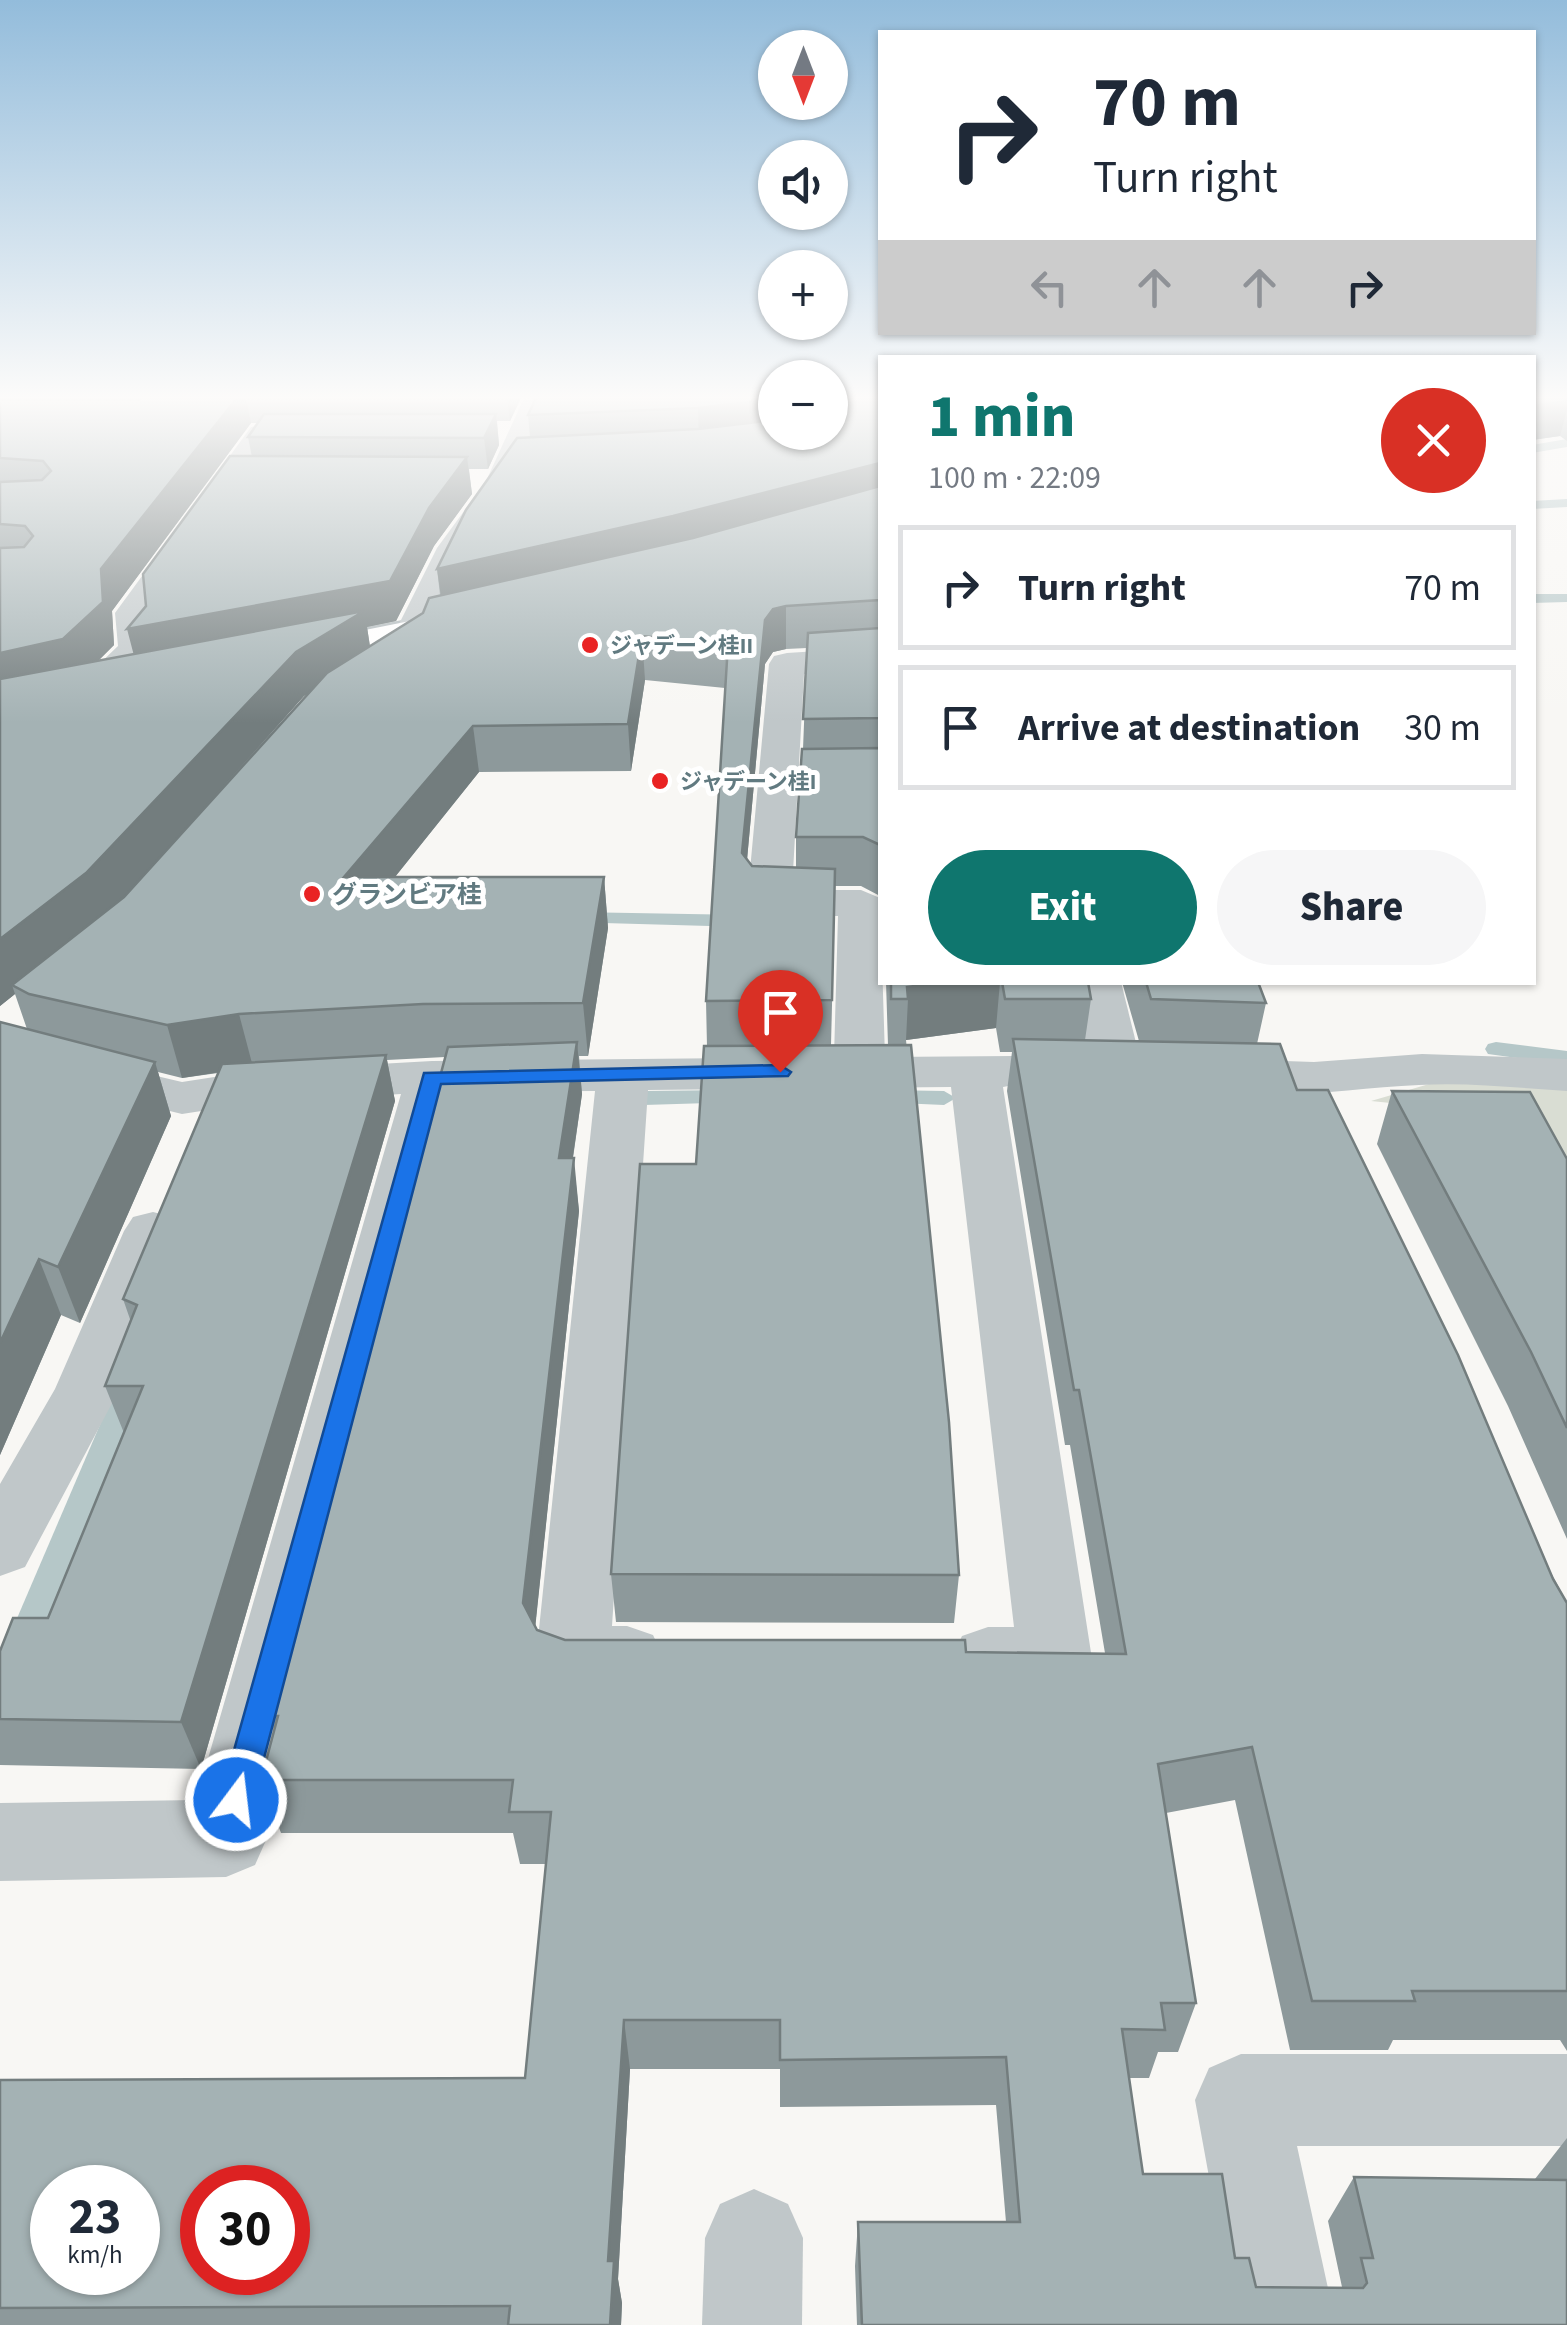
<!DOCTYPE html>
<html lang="en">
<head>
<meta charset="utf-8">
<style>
	body { margin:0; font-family:"Source Sans 3","Noto Sans JP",sans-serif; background:#f6f6f7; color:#1f2937; height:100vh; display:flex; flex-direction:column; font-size:38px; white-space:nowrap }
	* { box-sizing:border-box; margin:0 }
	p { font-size:32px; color:#747a83 }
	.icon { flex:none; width:55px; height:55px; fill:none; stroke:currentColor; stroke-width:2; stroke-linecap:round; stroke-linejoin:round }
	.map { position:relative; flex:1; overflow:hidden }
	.panel { position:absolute; left:878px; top:355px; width:658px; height:630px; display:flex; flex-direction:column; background:#fff; border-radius:0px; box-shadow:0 2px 8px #0004 }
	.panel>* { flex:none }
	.top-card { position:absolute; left:878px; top:30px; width:658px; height:305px; border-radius:0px; box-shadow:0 2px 8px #0004; background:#fff; color:#1f2937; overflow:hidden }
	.needle { width:65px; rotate:180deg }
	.buttons { position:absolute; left:758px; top:30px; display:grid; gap:20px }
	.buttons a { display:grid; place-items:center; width:90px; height:90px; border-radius:50%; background:#fff; box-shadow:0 2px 8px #0004; font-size:50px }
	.speed { position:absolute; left:30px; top:2165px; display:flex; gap:20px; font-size:50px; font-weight:700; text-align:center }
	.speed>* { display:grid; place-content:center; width:130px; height:130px; border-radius:50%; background:#fff; box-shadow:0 2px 8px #0004; line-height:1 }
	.speed small { font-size:25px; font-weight:400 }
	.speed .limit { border:15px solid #d22; background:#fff; color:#111 }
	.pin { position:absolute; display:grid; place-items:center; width:85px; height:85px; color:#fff; margin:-102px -42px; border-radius:50% 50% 50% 0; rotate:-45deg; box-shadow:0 0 10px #0007 }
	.pin .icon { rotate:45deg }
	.me { position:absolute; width:110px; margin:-55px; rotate:15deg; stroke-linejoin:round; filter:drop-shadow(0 0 8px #0008) }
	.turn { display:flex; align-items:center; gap:35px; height:210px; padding:0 50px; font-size:45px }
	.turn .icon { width:130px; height:130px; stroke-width:2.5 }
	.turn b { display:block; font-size:70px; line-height:85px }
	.lanes { display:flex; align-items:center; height:95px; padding:0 50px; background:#0003; justify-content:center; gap:50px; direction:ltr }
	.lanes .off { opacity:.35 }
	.round { display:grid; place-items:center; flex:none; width:105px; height:105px; border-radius:52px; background:#f6f6f7 }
	.overview { display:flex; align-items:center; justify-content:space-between; height:170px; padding:0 50px }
	h1 { font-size:60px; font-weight:800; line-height:75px; color:#0f766e }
	.action { display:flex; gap:20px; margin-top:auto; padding:20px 50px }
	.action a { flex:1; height:115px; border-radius:60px; background:#0f766e; color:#fff; font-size:40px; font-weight:800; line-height:115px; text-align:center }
	.action a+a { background:#f6f6f7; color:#1f2937 }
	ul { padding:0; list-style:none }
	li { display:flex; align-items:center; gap:30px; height:125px; margin:0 20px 15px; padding:0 30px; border:5px solid #e0e1e3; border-radius:0px }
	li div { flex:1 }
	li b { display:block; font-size:38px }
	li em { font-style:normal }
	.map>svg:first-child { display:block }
</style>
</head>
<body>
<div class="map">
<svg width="1567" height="2325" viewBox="0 0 1567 2325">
	<rect width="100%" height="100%" fill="#f8f7f4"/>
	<path fill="#d9ddd3" d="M 1436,1082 L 1567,1082 L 1567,1212 L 1499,1114 L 1371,1101 Z"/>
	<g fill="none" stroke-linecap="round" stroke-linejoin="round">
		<g fill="#b5c7c8" fill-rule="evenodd">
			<path d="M 1567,439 L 1567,447 L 1532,453 L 1532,445 Z"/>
			<path d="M 1567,499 L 1567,507 L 1532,509 L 1532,501 Z"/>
			<path d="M 1532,594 L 1567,594 L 1567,602 L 1532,603 Z"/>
			<path d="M 575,912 L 745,915 L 755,921 L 745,927 L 568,922 L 565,918 Z"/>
			<path d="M 1496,1042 L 1567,1051 L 1567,1065 L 1488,1054 L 1485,1049 L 1488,1044 Z"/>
			<path d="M 734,1090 L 746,1097 L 742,1102 L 644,1105 L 632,1098 L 644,1091 Z"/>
			<path d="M 884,1090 L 944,1091 L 956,1098 L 944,1105 L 876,1102 L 872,1097 Z"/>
			<path d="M 131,1374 L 141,1377 L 145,1385 L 17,1699 L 12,1710 L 0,1714 L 0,1658 L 117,1385 L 121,1377 Z"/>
		</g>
		<defs>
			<path id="secondary" d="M 455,612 L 467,615 L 472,622 L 467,629 L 295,666 L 283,662 L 277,655 L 283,648 L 295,644 Z"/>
		</defs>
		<use href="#secondary" stroke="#b0b9bc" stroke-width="5"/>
		<g fill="#c0c7c9" fill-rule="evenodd">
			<path d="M 524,398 L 550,398 L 514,482 L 467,548 L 429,632 L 432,646 C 419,665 392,681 369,676 L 364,668 L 397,642 L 395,632 L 437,548 L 486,481 Z"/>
			<path d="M 260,425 L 316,425 L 329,433 L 316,441 L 268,441 L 149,613 L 153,648 L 148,655 C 127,676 105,713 73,705 L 68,697 L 73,689 L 118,646 L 115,613 L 251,427 Z"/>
			<path d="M 880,647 L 880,669 L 804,674 L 792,890 L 861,890 L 880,898 L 885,1057 L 1013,1056 L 1031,1060 L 1039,1071 L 1031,1082 L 1003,1087 L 1092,1659 L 1081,1682 C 1043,1696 1000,1696 962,1682 L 951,1659 L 962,1636 L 988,1627 L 1014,1627 L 951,1087 L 648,1090 L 612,1626 L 627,1626 L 653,1635 L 664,1658 L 653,1681 C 617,1694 583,1694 547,1681 L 536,1658 L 595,1091 L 454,1092 L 267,1838 L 255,1865 L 226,1877 L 0,1881 L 0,1803 L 196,1800 L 401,1094 L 253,1103 L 182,1114 L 11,1072 L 0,1066 L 0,1032 L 46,1050 L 182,1082 L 253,1071 L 432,1061 L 834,1057 L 838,916 L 769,916 L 753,913 L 747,903 L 769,664 L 774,656 L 787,653 Z"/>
			<path d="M 1073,982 L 1121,982 L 1143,1071 L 1135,1082 L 1117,1086 L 1099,1082 L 1091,1071 Z"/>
			<path d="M 1422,1054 L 1567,1059 L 1567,1091 C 1518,1088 1467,1082 1419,1085 C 1347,1088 1271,1104 1201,1086 L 1193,1075 L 1201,1064 L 1219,1059 L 1314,1062 Z"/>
			<path d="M 153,1212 L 173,1217 L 182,1231 L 118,1392 L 25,1567 L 0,1576 L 0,1484 L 55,1389 L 124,1231 L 133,1217 Z"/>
			<path d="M 1241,2054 L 1567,2054 L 1567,2146 L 1297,2146 L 1336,2325 L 1236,2325 L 1195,2100 L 1209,2068 Z"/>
			<path d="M 754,2189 L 788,2204 L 803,2238 L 802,2325 L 702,2325 L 705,2238 L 720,2204 Z"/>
		</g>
		<use href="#secondary" fill="#fff" fill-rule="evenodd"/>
	</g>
	<g fill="#8d999b" fill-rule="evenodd">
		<path d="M 0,398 L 521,398 L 510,421 L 497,421 L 499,445 L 488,469 L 469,469 L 472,494 L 434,546 L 396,621 L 367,627 L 370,646 L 423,613 L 440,595 L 437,569 L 530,437 L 528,415 L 775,398 L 775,432 L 880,398 L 880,896 L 861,886 L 835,886 L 831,1045 L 888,1045 L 886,982 L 1088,982 L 1091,999 L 1085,1040 L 1139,1041 L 1122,982 L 1258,982 L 1266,1003 L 1257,1044 L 1297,1090 L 1567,1603 L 1567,2051 L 1560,2040 L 1393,2040 L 1388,2050 L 1290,2050 L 1235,1800 L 1166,1813 L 1196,2003 L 1178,2052 L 1158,2052 L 1149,2078 L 1129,2078 L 1143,2174 L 1235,2258 L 1256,2287 L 1342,2287 L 1328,2221 L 1354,2177 L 1535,2179 L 1567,2138 L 1567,2325 L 857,2325 L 855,2266 L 858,2222 L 1006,2222 L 996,2105 L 780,2107 L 780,2069 L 630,2069 L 618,2279 L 622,2303 L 621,2325 L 0,2325 L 0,2080 L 525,2078 L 546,1864 L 520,1864 L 513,1833 L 281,1833 L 261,1780 L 274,1730 L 269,1716 L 445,1057 L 387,1060 L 395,1101 L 201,1769 L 0,1765 L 0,1651 L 48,1618 L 124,1433 L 105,1386 L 131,1322 L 123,1299 L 218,1073 L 182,1078 L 158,1072 L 171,1116 L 80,1323 L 61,1315 L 0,1455 L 0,1022 L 27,1029 L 15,994 L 0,1006 ZM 251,423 L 258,423 L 248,437 L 252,457 L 146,606 L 134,654 L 98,661 L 114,645 L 112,611 ZM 807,648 L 803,749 L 796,837 L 796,868 L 752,866 L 747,860 L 765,664 L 773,652 L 786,649 ZM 645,680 L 725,688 L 706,1001 L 707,1046 L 696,1164 L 611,1574 L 616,1622 L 954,1623 L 959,1575 L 906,1040 L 996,1028 L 1000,1052 L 1012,1052 L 1007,1091 L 1065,1445 L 1070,1445 L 1105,1653 L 966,1652 L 565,1640 L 537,1630 L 535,1627 L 579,1211 L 573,1158 L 582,1094 L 579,1056 L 588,1056 L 608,928 L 604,877 L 395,877 L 479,772 L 631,771 ZM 307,694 L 183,832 L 304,696 Z"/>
		<path d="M 1532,398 L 1567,398 L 1567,441 L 1560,436 L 1532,440 Z"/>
		<path d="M 1392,1091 L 1567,1159 L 1567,1539 L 1508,1406 L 1377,1144 Z"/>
	</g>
	<g fill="#737d7e">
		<path d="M 237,398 L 246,398 L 251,423 L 112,611 L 114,645 L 76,683 L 0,701 L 0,653 L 101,569 Z"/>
		<path d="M 507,398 L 521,398 L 510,421 Z"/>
		<path d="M 775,399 L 775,432 L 699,444 L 698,408 Z"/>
		<path d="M 1567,401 L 1567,410 L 1560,436 L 1532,440 L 1532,406 Z"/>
		<path d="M 496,414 L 499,445 L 488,469 L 484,438 Z"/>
		<path d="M 467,457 L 472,494 L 434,546 L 396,621 L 367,627 L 371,654 L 304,696 L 101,923 L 12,985 L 15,994 L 0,1006 L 0,939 L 138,671 L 127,629 L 429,508 Z"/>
		<path d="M 880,463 L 879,501 L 443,611 L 437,569 Z"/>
		<path d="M 786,606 L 786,649 L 773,652 L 765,664 L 743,903 L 742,853 L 765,620 L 773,609 Z"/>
		<path d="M 642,636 L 645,680 L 631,771 L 628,724 Z"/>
		<path d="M 473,726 L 479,772 L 354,928 L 344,877 Z"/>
		<path d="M 604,877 L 608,928 L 588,1056 L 583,1003 Z"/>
		<path d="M 943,982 L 1000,982 L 996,1028 L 906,1040 L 908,999 L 907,987 Z"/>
		<path d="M 239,1014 L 253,1067 L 182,1078 L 167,1025 Z"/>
		<path d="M 577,1042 L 582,1094 L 565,1211 L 559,1158 Z"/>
		<path d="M 386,1055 L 395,1101 L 201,1769 L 181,1722 Z"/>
		<path d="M 155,1062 L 171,1116 L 80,1323 L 58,1267 Z"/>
		<path d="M 574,1158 L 579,1211 L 532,1658 L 523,1603 Z"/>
		<path d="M 39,1259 L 61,1315 L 0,1455 L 0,1343 Z"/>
		<path d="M 624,2020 L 630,2069 L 618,2279 L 622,2303 L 621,2325 L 610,2325 L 608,2261 Z"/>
	</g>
	<g fill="#a4b2b4" stroke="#737d7e" stroke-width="2.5" fill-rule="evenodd">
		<path d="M 141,398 L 237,398 L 101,569 L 103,602 L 63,639 L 0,653 L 0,548 L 24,547 L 33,536 L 25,526 L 0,524 L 0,482 L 42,480 L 51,471 L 43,461 L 0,458 L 0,400 L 138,400 Z"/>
		<path d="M 536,398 L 775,398 L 775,399 L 698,408 L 528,415 Z"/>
		<path d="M 830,398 L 880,398 L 880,463 L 673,516 L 437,569 L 466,510 L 517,438 L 698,429 L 775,420 L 775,432 L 830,432 Z"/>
		<path d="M 1532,398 L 1567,398 L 1567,401 L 1532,406 Z"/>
		<path d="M 264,414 L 496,414 L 484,438 L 248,437 Z"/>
		<path d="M 230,456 L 467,457 L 429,508 L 390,581 L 127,629 L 146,606 L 143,574 Z"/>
		<path d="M 880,486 L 880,600 L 786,606 L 773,609 L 765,620 L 742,853 L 752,866 L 835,869 L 832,1000 L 706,1001 L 728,644 L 642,636 L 628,724 L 473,726 L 344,877 L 604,877 L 583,1003 L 423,1004 L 239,1014 L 167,1025 L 29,994 L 12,985 L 124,897 L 327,673 L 423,613 L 429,598 L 693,538 Z"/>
		<path d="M 364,611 L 296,652 L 86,873 L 0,939 L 0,679 Z"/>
		<path d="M 880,628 L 880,718 L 803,719 L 808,633 Z"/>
		<path d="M 880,748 L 880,845 L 863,837 L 796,837 L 802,749 Z"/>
		<path d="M 891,982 L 943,982 L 907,987 L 908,999 L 891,999 Z"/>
		<path d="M 1002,982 L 1088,982 L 1091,999 L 1005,999 Z"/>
		<path d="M 1146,982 L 1258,982 L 1266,1003 L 1151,999 Z"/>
		<path d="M 0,1022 L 155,1062 L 58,1267 L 39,1259 L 0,1343 Z"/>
		<path d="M 1013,1039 L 1280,1044 L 1297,1090 L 1328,1090 L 1458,1355 L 1553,1579 L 1567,1603 L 1567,1991 L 1412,1991 L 1415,2001 L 1312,2001 L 1252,1747 L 1158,1764 L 1196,2003 L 1161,2003 L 1165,2030 L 1122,2029 L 1143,2174 L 1222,2174 L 1235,2258 L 1249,2258 L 1256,2287 L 1363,2288 L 1367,2283 L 1361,2258 L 1373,2258 L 1354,2177 L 1567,2180 L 1567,2325 L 862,2325 L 858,2222 L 1020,2222 L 1006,2057 L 780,2060 L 780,2020 L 624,2020 L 608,2261 L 614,2261 L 610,2325 L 508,2325 L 510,2306 L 0,2308 L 0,2080 L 525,2078 L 551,1812 L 509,1812 L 513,1780 L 261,1780 L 278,1716 L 269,1716 L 448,1047 L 577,1042 L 559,1158 L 574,1158 L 523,1603 L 537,1630 L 565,1640 L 965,1640 L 966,1652 L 1126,1654 L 1079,1390 L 1074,1390 ZM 52,2188 L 138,2188 L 138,2272 L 52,2272 ZM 202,2188 L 288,2188 L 288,2272 L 202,2272 Z"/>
		<path d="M 911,1045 L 949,1422 L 959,1575 L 611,1574 L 640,1164 L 696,1164 L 704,1046 Z"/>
		<path d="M 386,1055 L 181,1722 L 0,1719 L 0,1651 L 13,1618 L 48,1618 L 143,1386 L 105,1386 L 137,1305 L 123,1299 L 222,1064 Z"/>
		<path d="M 1392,1091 L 1530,1092 L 1567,1159 L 1567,1428 L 1531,1352 Z"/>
	</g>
	<linearGradient id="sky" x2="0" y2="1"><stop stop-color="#93bcdb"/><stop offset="0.55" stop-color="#fcfbfa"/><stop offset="1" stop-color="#fcfbfa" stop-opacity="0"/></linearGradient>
	<rect width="1567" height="723" fill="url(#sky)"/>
	<path fill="#1a73e8" stroke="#114b97" stroke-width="2.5" d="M 780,1065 L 791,1072 L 788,1076 L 441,1084 L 253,1800 L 248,1811 L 236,1816 L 225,1811 L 220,1800 L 424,1073 Z"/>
	<g fill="#e92323" stroke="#fff" stroke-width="4">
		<circle cx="590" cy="645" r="10"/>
		<circle cx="660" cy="781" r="10"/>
		<circle cx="312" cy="894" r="10"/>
	</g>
	<g text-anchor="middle" stroke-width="10" stroke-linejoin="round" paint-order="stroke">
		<g font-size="22" font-weight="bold" fill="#617a80" stroke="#fff" text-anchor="start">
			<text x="610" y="653">ジャデーン桂II</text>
			<text x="680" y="789">ジャデーン桂I</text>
		</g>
		<g font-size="25" font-weight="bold" fill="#617a80" stroke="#fff" text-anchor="start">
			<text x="332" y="903">グランビア桂</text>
		</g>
	</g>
</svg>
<div class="buttons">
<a><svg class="needle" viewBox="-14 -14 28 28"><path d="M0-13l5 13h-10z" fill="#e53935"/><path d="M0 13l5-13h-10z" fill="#747a83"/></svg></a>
<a><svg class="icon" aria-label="sound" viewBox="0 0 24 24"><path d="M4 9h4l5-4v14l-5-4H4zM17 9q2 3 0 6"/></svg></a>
<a>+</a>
<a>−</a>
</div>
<div class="speed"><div>23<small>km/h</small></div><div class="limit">30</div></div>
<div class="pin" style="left:780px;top:1072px;background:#d93025"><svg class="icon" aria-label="arrive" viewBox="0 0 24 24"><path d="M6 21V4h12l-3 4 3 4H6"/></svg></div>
<svg class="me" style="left:236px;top:1800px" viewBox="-20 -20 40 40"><circle r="17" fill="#1a73e8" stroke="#fff" stroke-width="3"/><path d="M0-11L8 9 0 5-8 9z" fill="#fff"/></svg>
<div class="top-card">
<div class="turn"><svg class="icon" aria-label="right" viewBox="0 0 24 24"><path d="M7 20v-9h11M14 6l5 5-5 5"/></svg><div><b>70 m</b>Turn right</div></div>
<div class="lanes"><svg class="icon off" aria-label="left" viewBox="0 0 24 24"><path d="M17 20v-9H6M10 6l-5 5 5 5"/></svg><svg class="icon off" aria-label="ahead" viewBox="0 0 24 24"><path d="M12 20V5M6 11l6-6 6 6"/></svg><svg class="icon off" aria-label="ahead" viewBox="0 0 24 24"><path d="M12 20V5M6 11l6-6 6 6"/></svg><svg class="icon" aria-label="right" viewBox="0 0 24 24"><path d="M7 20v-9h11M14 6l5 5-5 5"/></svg></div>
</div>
<section class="panel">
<div class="overview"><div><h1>1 min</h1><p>100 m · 22:09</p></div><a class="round" style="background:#d93025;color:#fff"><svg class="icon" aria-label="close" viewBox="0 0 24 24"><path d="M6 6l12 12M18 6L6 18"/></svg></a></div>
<ul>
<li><svg class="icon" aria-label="right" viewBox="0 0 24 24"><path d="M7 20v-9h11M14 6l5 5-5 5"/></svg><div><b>Turn right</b></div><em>70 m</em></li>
<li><svg class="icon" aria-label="arrive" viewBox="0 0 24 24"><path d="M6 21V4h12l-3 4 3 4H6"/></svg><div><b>Arrive at destination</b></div><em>30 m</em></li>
</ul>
<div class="action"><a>Exit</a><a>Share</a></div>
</section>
</div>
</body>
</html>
